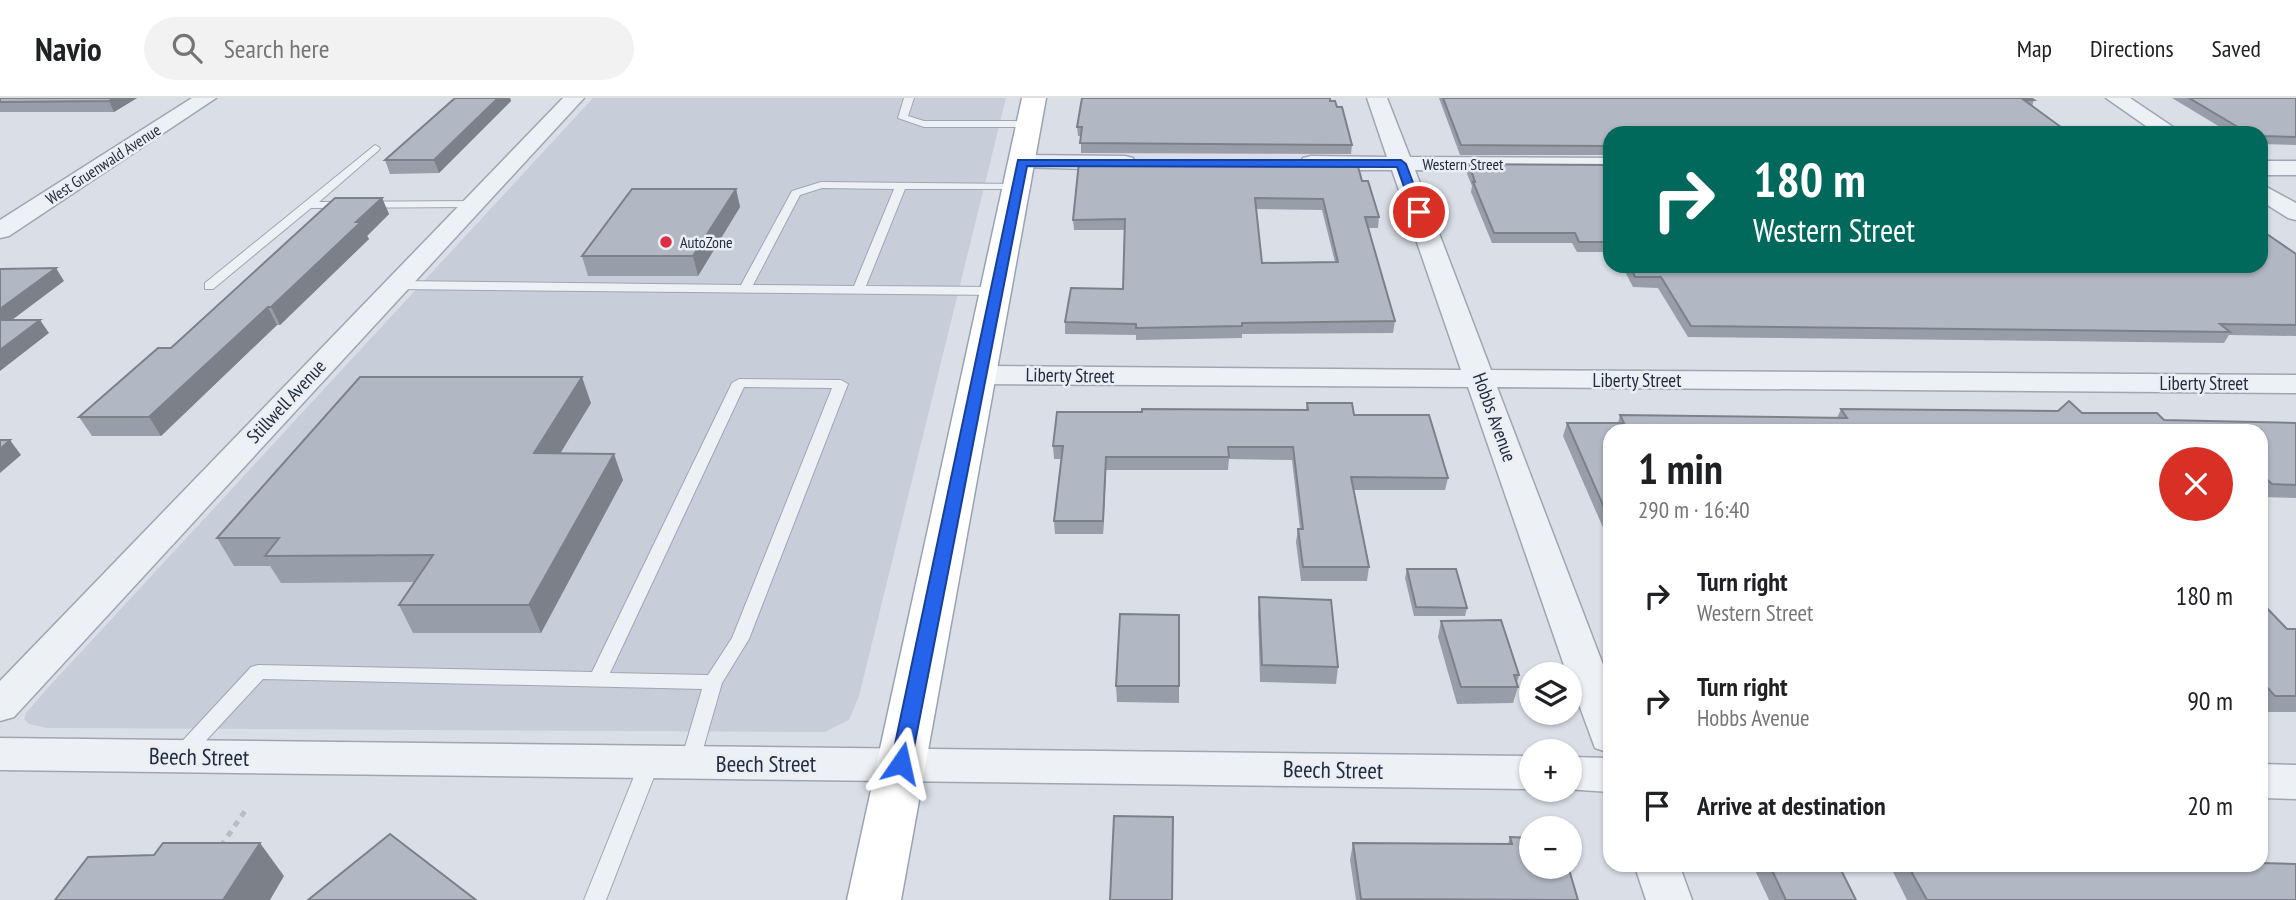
<!DOCTYPE html>
<html lang="en">
<head>
<meta charset="utf-8">
<style>
	body { margin:0; font-family:"PT Sans Narrow",sans-serif; background:#f2f2f2; color:#202124; height:100vh; display:flex; flex-direction:column; font-size:26px; white-space:nowrap }
	* { box-sizing:border-box; margin:0 }
	p { font-size:23px; color:#757577 }
	.icon { flex:none; width:38px; height:38px; fill:none; stroke:currentColor; stroke-width:2; stroke-linecap:round; stroke-linejoin:round }
	.map { position:relative; flex:1; overflow:hidden }
	.details { position:absolute; left:1603px; top:326px; width:665px; height:448px; display:flex; flex-direction:column; background:#fff; border-radius:21px; box-shadow:0 2px 5px #0004 }
	.details>* { flex:none }
	.banner { position:absolute; left:1603px; top:28px; width:665px; height:147px; border-radius:21px; box-shadow:0 2px 5px #0004; background:#00695c; color:#fff; overflow:hidden }
	.controls { position:absolute; left:1519px; top:564px; display:grid; gap:14px }
	.controls a { display:grid; place-items:center; width:63px; height:63px; border-radius:50%; background:#fff; box-shadow:0 2px 5px #0004; font-size:35px }
	.pin { position:absolute; display:grid; place-items:center; width:60px; height:60px; color:#fff; margin:-30px; border:4px solid #fff; border-radius:50%; box-shadow:0 2px 7px #0007 }
	.me { position:absolute; width:77px; margin:-38px; rotate:11deg; stroke-linejoin:round; filter:drop-shadow(0 0 5px #0008) }
	.turn { display:flex; align-items:center; gap:24px; height:147px; padding:0 35px; font-size:32px }
	.turn .icon { width:91px; height:91px; stroke-width:2.5 }
	.turn b { display:block; font-size:49px; line-height:60px }
	.round { display:grid; place-items:center; flex:none; width:74px; height:74px; border-radius:37px; background:#f2f2f2 }
	.headline { display:flex; align-items:center; justify-content:space-between; height:119px; padding:0 35px }
	h1 { font-size:42px; font-weight:600; line-height:52px }
	ul { padding:0; list-style:none }
	li { display:flex; align-items:center; gap:21px; height:105px; padding:0 35px }
	li div { flex:1 }
	li b { display:block; font-size:26px }
	li em { font-style:normal }
	header { display:flex; align-items:center; gap:42px; box-sizing:border-box; height:98px; padding:0 35px; background:#fff; border-bottom:2px solid #e0e0e0 }
	header strong { font-size:33px }
	nav { display:flex; gap:38px; margin-inline-start:auto; font-size:24px }
	.search { width:490px; height:63px; background:#f2f2f2; display:flex; align-items:center; gap:18px; box-sizing:border-box; padding:0 24px; border-radius:38px; color:#757577; font-size:26px }
	.map>svg:first-child { display:block }
</style>
</head>
<body>
<header>
<strong>Navio</strong>
<div class="search"><svg class="icon" aria-label="search" viewBox="0 0 24 24"><circle cx="10" cy="10" r="6"/><path d="M15 15l6 6"/></svg>Search here</div>
<nav><a>Map</a><a>Directions</a><a>Saved</a></nav>
</header>
<div class="map">
<svg width="2296" height="802" viewBox="0 0 2296 802">
	<rect width="100%" height="100%" fill="#dadfe7"/>
	<path fill="#c8ced9" d="M 593,0 L 1006,0 L 859,598 L 849,622 L 825,634 L 799,634 L 47,630 L 29,626 L 24,621 L 26,615 L 45,593 Z"/>
	<g fill="none" stroke-linecap="round" stroke-linejoin="round">
		<defs>
			<g id="service">
				<path d="M 904,0 L 914,0 L 908,18 L 924,23 L 1030,23 L 1035,26 L 1030,29 L 924,29 L 898,20 Z"/>
				<path d="M 375,47 L 380,50 L 379,52 L 319,104 L 473,103 L 479,106 L 473,109 L 311,110 L 213,191 L 205,191 L 205,185 Z"/>
				<path d="M 821,84 L 1022,86 L 1023,88 L 1018,91 L 905,91 L 866,188 L 997,189 L 1003,193 L 997,197 L 395,191 L 389,187 L 395,183 L 741,187 L 792,93 ZM 822,90 L 894,91 L 854,188 L 753,187 L 800,97 Z"/>
				<path d="M 739,281 L 841,282 L 848,286 L 749,541 L 722,585 L 697,672 L 690,674 L 683,672 L 680,666 L 702,591 L 263,581 L 188,662 L 181,665 L 174,662 L 171,657 L 174,652 L 251,569 L 258,567 L 592,574 L 732,285 ZM 744,289 L 832,290 L 732,540 L 708,577 L 610,575 Z"/>
				<path d="M 649,658 L 656,660 L 659,666 L 606,802 L 584,802 L 639,666 L 642,660 Z"/>
			</g>
			<g id="minor">
				<path d="M 192,0 L 216,0 L 9,138 L 0,140 L 0,122 Z"/>
				<path d="M 563,0 L 584,0 L 14,619 L 0,623 L 0,583 Z"/>
				<path d="M 1367,0 L 1387,0 L 1410,59 L 1610,60 L 1610,74 L 1415,72 L 1491,272 L 2296,277 L 2296,295 L 1497,289 L 1610,585 L 1610,655 L 1595,650 L 1570,582 L 1570,576 L 1567,576 L 1468,289 L 979,286 L 969,283 L 964,277 L 969,271 L 979,268 L 1461,272 L 1392,72 L 1311,72 L 1303,70 L 1300,65 L 1303,60 L 1311,58 L 1387,59 Z"/>
				<path d="M 2106,0 L 2130,0 L 2182,35 L 2156,35 Z"/>
				<path d="M 1022,57 L 1125,58 L 1133,60 L 1136,65 L 1133,70 L 1125,72 L 1014,69 L 1011,64 L 1014,59 Z"/>
				<rect x="2261" y="63" width="35" height="14"/>
				<path d="M 2261,86 L 2296,105 L 2296,122 L 2288,120 L 2261,103 Z"/>
				<path d="M 0,640 L 1531,658 L 1533,691 L 0,672 Z"/>
				<path d="M 1570,659 L 1610,660 L 1610,694 L 1565,691 L 1570,691 Z"/>
				<path d="M 2261,666 L 2296,667 L 2296,701 L 2261,700 Z"/>
				<path d="M 1634,766 L 1679,766 L 1692,802 L 1646,802 Z"/>
			</g>
			<path id="primary" d="M 1022,0 L 1046,0 L 901,802 L 847,802 Z"/>
		</defs>
		<use href="#service" stroke="#9fa6b1" stroke-width="2"/>
		<use href="#minor" stroke="#9fa6b1" stroke-width="3"/>
		<use href="#primary" stroke="#99a2b4" stroke-width="3"/>
		<path stroke="#b8bdc5" stroke-width="5" stroke-dasharray="6 6" stroke-linecap="butt" d="M 221,748 L 245,713"/>
		<use href="#service" fill="#edf0f5" fill-rule="evenodd"/>
		<use href="#minor" fill="#edf0f5" fill-rule="evenodd"/>
		<use href="#primary" fill="#fff" fill-rule="evenodd"/>
	</g>
	<g fill="#989ea9" fill-rule="evenodd">
		<path d="M 0,0 L 137,0 L 114,14 L 0,14 Z"/>
		<path d="M 455,0 L 510,0 L 511,3 L 439,75 L 390,76 L 385,62 Z"/>
		<path d="M 1439,0 L 2031,0 L 2034,2 L 2032,8 L 1610,35 L 1610,57 L 1460,57 Z"/>
		<path d="M 2172,0 L 2296,0 L 2296,47 L 2261,46 L 2261,35 L 2230,35 Z"/>
		<path d="M 1077,29 L 1352,47 L 1351,56 L 1081,55 L 1081,38 L 1078,38 Z"/>
		<path d="M 1469,66 L 1610,67 L 1610,154 L 1577,154 L 1572,145 L 1492,145 L 1471,94 L 1472,88 L 1467,76 Z"/>
		<path d="M 1362,83 L 1379,119 L 1378,130 L 1368,130 L 1395,223 L 1393,235 L 1242,236 L 1242,240 L 1136,242 L 1136,237 L 1065,236 L 1065,224 L 1123,191 L 1124,132 L 1074,132 L 1073,122 ZM 1256,111 L 1322,112 L 1335,164 L 1262,165 Z"/>
		<path d="M 736,91 L 740,109 L 698,178 L 588,178 L 582,158 Z"/>
		<path d="M 382,100 L 389,116 L 367,138 L 369,141 L 280,227 L 277,227 L 161,338 L 92,338 L 79,319 Z"/>
		<path d="M 2296,156 L 2296,238 L 2229,237 L 2224,245 L 1688,239 L 1658,190 L 1633,189 L 1622,168 L 2261,168 Z"/>
		<path d="M 591,305 L 560,355 L 623,382 L 541,535 L 413,535 L 399,507 L 414,484 L 281,485 L 270,468 L 234,468 L 217,440 Z"/>
		<path d="M 1307,305 L 1354,317 L 1448,380 L 1445,392 L 1354,392 L 1369,469 L 1367,483 L 1301,483 L 1296,444 L 1298,431 L 1300,431 L 1292,362 L 1229,361 L 1228,372 L 1106,372 L 1103,436 L 1055,436 L 1054,423 L 1061,361 L 1054,361 L 1053,348 L 1142,314 L 1306,312 Z"/>
		<path d="M 1841,311 L 2082,315 L 2164,322 L 2296,325 L 2296,400 L 2262,399 L 2261,398 L 2261,332 L 1610,332 L 1610,441 L 1608,441 L 1563,338 L 1567,325 L 1618,325 L 1620,317 L 1837,320 Z"/>
		<path d="M 1407,471 L 1467,510 L 1465,518 L 1414,518 L 1405,480 Z"/>
		<path d="M 1259,499 L 1338,569 L 1336,586 L 1260,584 L 1258,516 Z"/>
		<path d="M 2261,504 L 2287,531 L 2296,531 L 2296,614 L 2261,614 Z"/>
		<path d="M 1179,517 L 1179,605 L 1117,604 L 1116,588 Z"/>
		<path d="M 1441,523 L 1519,577 L 1517,585 L 1518,589 L 1513,605 L 1457,606 L 1438,539 Z"/>
		<path d="M 1510,739 L 1578,802 L 1356,802 L 1350,762 L 1353,745 L 1508,746 Z"/>
		<path d="M 1756,766 L 1838,766 L 1856,802 L 1769,802 L 1754,770 Z"/>
		<path d="M 1889,766 L 2261,766 L 2296,802 L 1907,802 Z"/>
	</g>
	<g fill="#7c8189">
		<path d="M 114,0 L 137,0 L 114,14 L 109,3 Z"/>
		<path d="M 498,0 L 510,0 L 511,3 L 439,75 L 434,62 Z"/>
		<path d="M 736,91 L 740,109 L 698,178 L 693,158 Z"/>
		<path d="M 382,100 L 389,116 L 367,138 L 369,141 L 280,227 L 271,209 Z"/>
		<path d="M 56,170 L 64,183 L 0,231 L 0,211 Z"/>
		<path d="M 268,209 L 277,227 L 161,338 L 149,319 Z"/>
		<path d="M 40,222 L 49,235 L 0,273 L 0,252 Z"/>
		<path d="M 582,279 L 591,305 L 544,382 L 534,355 Z"/>
		<path d="M 10,342 L 21,357 L 0,375 L 0,351 Z"/>
		<path d="M 614,356 L 623,382 L 541,535 L 529,507 Z"/>
		<path d="M 1106,359 L 1106,372 L 1103,436 L 1103,423 Z"/>
		<path d="M 260,745 L 284,778 L 270,802 L 223,802 Z"/>
	</g>
	<g fill="#b1b8c4" stroke="#7c8189" stroke-width="2" fill-rule="evenodd">
		<path d="M 0,0 L 114,0 L 109,3 L 0,4 Z"/>
		<path d="M 455,0 L 498,0 L 434,62 L 385,62 Z"/>
		<path d="M 1082,0 L 1330,0 L 1330,3 L 1335,3 L 1337,9 L 1342,9 L 1352,47 L 1080,45 L 1082,29 L 1077,29 Z"/>
		<path d="M 1443,0 L 2031,0 L 2034,2 L 2024,2 L 2069,35 L 1610,35 L 1610,48 L 1461,47 Z"/>
		<path d="M 2189,0 L 2296,0 L 2296,39 L 2261,38 L 2261,35 L 2248,35 Z"/>
		<path d="M 1079,64 L 1357,65 L 1362,83 L 1368,83 L 1379,119 L 1365,119 L 1395,223 L 1242,225 L 1242,228 L 1136,230 L 1136,226 L 1065,224 L 1071,190 L 1123,191 L 1125,121 L 1073,122 ZM 1255,100 L 1323,101 L 1338,164 L 1262,165 Z"/>
		<path d="M 1469,66 L 1610,67 L 1610,144 L 1579,144 L 1575,135 L 1494,135 L 1473,84 L 1475,84 Z"/>
		<path d="M 632,91 L 736,91 L 693,158 L 582,158 Z"/>
		<path d="M 335,100 L 382,100 L 356,124 L 361,124 L 271,209 L 268,209 L 149,319 L 79,319 L 158,250 L 171,250 Z"/>
		<path d="M 2261,132 L 2296,156 L 2296,227 L 2220,226 L 2230,234 L 1691,228 L 1661,179 L 1635,179 L 1630,168 L 2261,168 Z"/>
		<path d="M 56,170 L 0,211 L 0,171 Z"/>
		<path d="M 0,222 L 40,222 L 0,252 Z"/>
		<path d="M 360,279 L 582,279 L 534,355 L 614,356 L 529,507 L 399,507 L 433,457 L 265,458 L 279,440 L 217,440 Z"/>
		<path d="M 2069,303 L 2082,315 L 2157,315 L 2164,322 L 2296,325 L 2296,387 L 2272,386 L 2261,376 L 2261,332 L 1610,332 L 1610,423 L 1567,325 L 1624,325 L 1620,317 L 1847,320 L 1841,311 L 2058,313 Z"/>
		<path d="M 1307,305 L 1352,305 L 1354,317 L 1429,317 L 1448,380 L 1351,379 L 1369,469 L 1303,469 L 1298,431 L 1303,431 L 1293,349 L 1228,349 L 1229,359 L 1106,359 L 1103,423 L 1054,423 L 1063,348 L 1053,348 L 1057,314 L 1142,314 L 1142,311 L 1308,312 Z"/>
		<path d="M 0,342 L 10,342 L 0,351 Z"/>
		<path d="M 1407,471 L 1456,471 L 1467,510 L 1416,509 Z"/>
		<path d="M 1259,499 L 1331,502 L 1338,569 L 1262,567 Z"/>
		<path d="M 2261,504 L 2287,531 L 2296,531 L 2296,598 L 2275,598 L 2266,588 L 2261,588 Z"/>
		<path d="M 1120,516 L 1179,517 L 1179,588 L 1116,588 Z"/>
		<path d="M 1501,522 L 1519,577 L 1514,577 L 1518,589 L 1461,589 L 1441,523 Z"/>
		<path d="M 1114,718 L 1173,719 L 1172,802 L 1110,802 Z"/>
		<path d="M 390,736 L 476,802 L 308,802 Z"/>
		<path d="M 1510,739 L 1531,740 L 1531,768 L 1568,768 L 1578,802 L 1361,801 L 1353,745 L 1512,746 Z"/>
		<path d="M 163,745 L 260,745 L 223,802 L 55,802 L 88,759 L 154,757 Z"/>
		<path d="M 2261,765 L 2296,766 L 2296,802 L 1927,802 L 1907,766 L 2261,766 Z"/>
		<path d="M 1769,766 L 1838,766 L 1856,802 L 1786,802 Z"/>
	</g>
	<path fill="#2563eb" stroke="#184099" stroke-width="2" d="M 1018,62 L 1401,62 L 1406,66 L 1424,114 L 1419,117 L 1413,114 L 1397,69 L 1027,68 L 911,665 L 908,671 L 901,673 L 894,671 L 891,665 Z"/>
	<circle fill="#db3043" stroke="#eaeef5" stroke-width="2.5" cx="666" cy="144" r="7"/>
	<g text-anchor="middle" stroke-width="5" stroke-linejoin="round" paint-order="stroke">
		<g font-size="16" fill="#232c3e" stroke="#eaeef5">
			<text transform="translate(103 66) rotate(-33)" y="6">West Gruenwald Avenue</text>
			<text x="1463" y="72">Western Street</text>
		</g>
		<g font-size="16" fill="#232c3e" stroke="#eaeef5" text-anchor="start">
			<text x="680" y="150">AutoZone</text>
		</g>
		<g font-size="19" fill="#232c3e" stroke="#eaeef5">
			<text transform="translate(1070 277) rotate(1)" y="7">Liberty Street</text>
			<text x="1637" y="289">Liberty Street</text>
			<text x="2204" y="292">Liberty Street</text>
			<text transform="translate(286 303) rotate(-47)" y="7">Stillwell Avenue</text>
			<text transform="translate(1495 319) rotate(70)" y="7">Hobbs Avenue</text>
		</g>
		<g font-size="23" fill="#232c3e" stroke="#eaeef5">
			<text transform="translate(199 659) rotate(1)" y="8">Beech Street</text>
			<text x="766" y="674">Beech Street</text>
			<text transform="translate(1333 672) rotate(1)" y="8">Beech Street</text>
		</g>
	</g>
</svg>
<div class="controls">
<a><svg class="icon" aria-label="layers" viewBox="0 0 24 24"><path d="M12 4l9 5-9 5-9-5zM3 14l9 5 9-5"/></svg></a>
<a>+</a>
<a>−</a>
</div>
<div class="pin" style="left:1419px;top:114px;background:#d93025"><svg class="icon" aria-label="arrive" viewBox="0 0 24 24"><path d="M6 21V4h12l-3 4 3 4H6"/></svg></div>
<svg class="me" style="left:901px;top:665px" viewBox="-20 -20 40 40"><path d="M0-17L14 15 0 8-14 15z" fill="#2563eb" stroke="#fff" stroke-width="4"/></svg>
<div class="banner">
<div class="turn"><svg class="icon" aria-label="right" viewBox="0 0 24 24"><path d="M7 20v-9h11M14 6l5 5-5 5"/></svg><div><b>180 m</b>Western Street</div></div>
</div>
<section class="details">
<div class="headline"><div><h1>1 min</h1><p>290 m · 16:40</p></div><a class="round" style="background:#d93025;color:#fff"><svg class="icon" aria-label="close" viewBox="0 0 24 24"><path d="M6 6l12 12M18 6L6 18"/></svg></a></div>
<ul>
<li><svg class="icon" aria-label="right" viewBox="0 0 24 24"><path d="M7 20v-9h11M14 6l5 5-5 5"/></svg><div><b>Turn right</b><p>Western Street</p></div><em>180 m</em></li>
<li><svg class="icon" aria-label="right" viewBox="0 0 24 24"><path d="M7 20v-9h11M14 6l5 5-5 5"/></svg><div><b>Turn right</b><p>Hobbs Avenue</p></div><em>90 m</em></li>
<li><svg class="icon" aria-label="arrive" viewBox="0 0 24 24"><path d="M6 21V4h12l-3 4 3 4H6"/></svg><div><b>Arrive at destination</b></div><em>20 m</em></li>
</ul>
</section>
</div>
</body>
</html>
